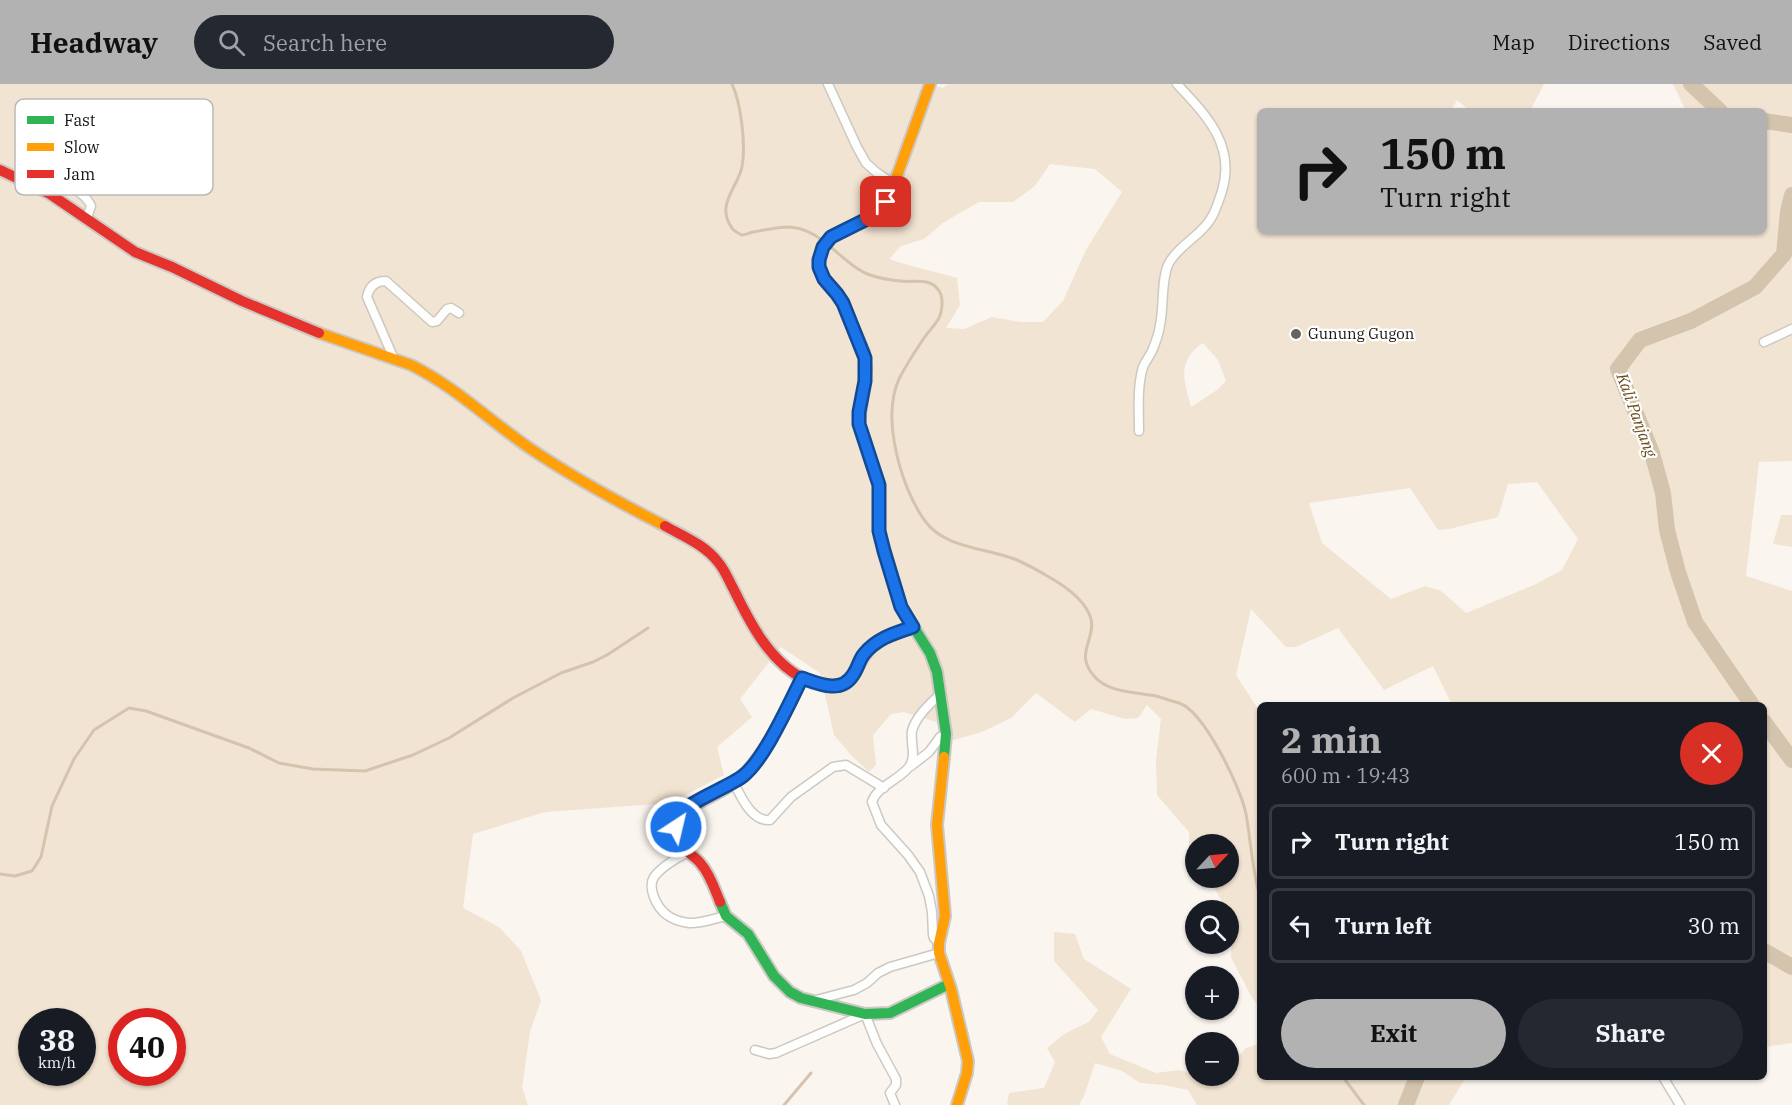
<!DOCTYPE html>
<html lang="en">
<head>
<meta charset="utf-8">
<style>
	body { margin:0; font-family:"IBM Plex Serif",serif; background:#242831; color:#f1f3f6; height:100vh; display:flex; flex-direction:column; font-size:22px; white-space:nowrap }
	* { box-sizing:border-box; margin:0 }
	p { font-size:20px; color:#9ea1a6 }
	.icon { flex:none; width:33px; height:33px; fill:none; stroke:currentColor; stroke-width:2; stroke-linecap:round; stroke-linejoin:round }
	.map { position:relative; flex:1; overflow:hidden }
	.side { position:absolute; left:1257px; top:618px; width:510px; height:378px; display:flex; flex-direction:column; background:#171b24; border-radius:9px; box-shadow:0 2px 4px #0004 }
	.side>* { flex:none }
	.hud { position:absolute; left:1257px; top:24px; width:510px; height:126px; border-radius:9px; box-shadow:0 2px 4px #0004; background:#b3b2b2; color:#111; overflow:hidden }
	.needle { width:39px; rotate:64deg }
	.controls { position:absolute; left:1185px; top:750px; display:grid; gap:12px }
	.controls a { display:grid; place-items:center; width:54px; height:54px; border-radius:50%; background:#171b24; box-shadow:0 2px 4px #0004; font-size:30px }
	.speed { position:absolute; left:18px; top:924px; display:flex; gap:12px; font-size:30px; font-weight:700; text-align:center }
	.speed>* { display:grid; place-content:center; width:78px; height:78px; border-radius:50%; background:#171b24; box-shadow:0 2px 4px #0004; line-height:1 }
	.speed small { font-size:15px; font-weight:400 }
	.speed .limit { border:9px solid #d22; background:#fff; color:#111 }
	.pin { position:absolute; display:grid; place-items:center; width:51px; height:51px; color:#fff; margin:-26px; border-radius:12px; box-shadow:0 3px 9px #0006 }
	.me { position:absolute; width:66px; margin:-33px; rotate:35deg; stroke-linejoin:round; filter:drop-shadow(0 0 4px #0008) }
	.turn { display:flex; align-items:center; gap:21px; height:126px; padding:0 24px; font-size:27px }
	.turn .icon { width:78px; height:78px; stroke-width:2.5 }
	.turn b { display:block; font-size:42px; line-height:51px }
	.round { display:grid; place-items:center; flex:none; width:63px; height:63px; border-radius:32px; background:#242831 }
	.summary { display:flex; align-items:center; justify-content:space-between; height:102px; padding:0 24px }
	h1 { font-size:36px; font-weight:700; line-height:45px; color:#b3b2b2 }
	.action { display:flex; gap:12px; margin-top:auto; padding:12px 24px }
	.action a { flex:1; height:69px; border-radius:36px; background:#b3b2b2; color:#111; font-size:24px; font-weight:700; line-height:69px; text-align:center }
	.action a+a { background:#242831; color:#f1f3f6 }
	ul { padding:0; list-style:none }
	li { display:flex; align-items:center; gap:18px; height:75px; margin:0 12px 9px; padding:0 12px; border:3px solid #363941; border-radius:9px }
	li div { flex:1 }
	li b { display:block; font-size:22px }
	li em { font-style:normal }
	header { display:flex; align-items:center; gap:36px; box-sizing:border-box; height:84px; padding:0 30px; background:#b3b2b2; color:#111 }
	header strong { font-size:28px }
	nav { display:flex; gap:33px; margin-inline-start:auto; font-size:21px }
	.search { width:420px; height:54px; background:#242831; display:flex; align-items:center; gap:15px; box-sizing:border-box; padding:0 21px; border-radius:33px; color:#9ea1a6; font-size:22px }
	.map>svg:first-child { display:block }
</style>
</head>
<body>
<header>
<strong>Headway</strong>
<div class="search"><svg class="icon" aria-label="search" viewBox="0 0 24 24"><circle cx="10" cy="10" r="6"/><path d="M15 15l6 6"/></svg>Search here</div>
<nav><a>Map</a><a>Directions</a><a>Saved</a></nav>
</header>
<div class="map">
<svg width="1792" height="1021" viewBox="0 0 1792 1021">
	<rect width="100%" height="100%" fill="#faf5ee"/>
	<g fill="#f2e4d2" fill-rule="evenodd">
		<path d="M 0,0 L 929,0 L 943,4 L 948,0 L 1544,0 L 1530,27 L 1470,27 L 1457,16 L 1451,27 L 1260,27 L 1260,147 L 1764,147 L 1764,27 L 1686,27 L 1673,0 L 1792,0 L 1792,377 L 1759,378 L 1746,492 L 1792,507 L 1792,959 L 1764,963 L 1764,621 L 1452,621 L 1433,582 L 1384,606 L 1338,544 L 1296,563 L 1286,563 L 1251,525 L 1236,591 L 1260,628 L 1260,924 L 1251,912 L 1231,873 L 1232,834 L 1213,802 L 1203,805 L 1197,794 L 1228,794 L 1228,760 L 1196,760 L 1195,790 L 1189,774 L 1189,748 L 1157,711 L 1156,676 L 1161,635 L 1147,621 L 1138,634 L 1125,635 L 1091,625 L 1075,638 L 1036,609 L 1011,634 L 982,648 L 950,657 L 936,638 L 904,628 L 891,630 L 873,651 L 876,681 L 869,688 L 851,671 L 834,651 L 820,589 L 781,563 L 740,615 L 752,633 L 717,663 L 724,691 L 670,719 L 545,728 L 473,750 L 463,824 L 499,843 L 521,867 L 541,916 L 530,948 L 522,1003 L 528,1021 L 0,1021 ZM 1050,80 L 1095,85 L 1122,108 L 1086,166 L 1063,217 L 1043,238 L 1020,238 L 992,233 L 964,245 L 946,244 L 960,221 L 957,194 C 934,187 911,183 889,175 L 901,162 L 924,155 L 944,138 L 979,118 L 1013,118 L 1035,102 ZM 1203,259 L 1218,276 L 1226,297 L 1217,306 L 1191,323 C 1184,296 1176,277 1203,259 ZM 1537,398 L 1578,455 L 1562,486 L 1536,500 L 1466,529 L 1441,507 L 1425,502 L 1391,515 L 1322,459 L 1309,419 L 1410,404 L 1438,446 L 1449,445 L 1498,433 L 1508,400 ZM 32,938 L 82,938 L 82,988 L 32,988 ZM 122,938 L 172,938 L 172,988 L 122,988 Z"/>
		<path d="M 1781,431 L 1792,431 L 1792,463 L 1773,460 Z"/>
		<path d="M 1054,848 L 1075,850 L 1084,875 L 1131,905 L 1101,953 L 1110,970 L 1156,989 L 1179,986 L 1195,990 L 1196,992 L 1215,995 L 1219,992 L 1228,992 L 1229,982 L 1246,964 L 1260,960 L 1260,993 L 1466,993 L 1449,1021 L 1197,1021 L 1188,1006 L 1164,1001 L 1140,999 L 1122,987 L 1095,979 L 1084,1012 L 1079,1021 L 1007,1021 L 1009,1009 L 1044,1004 L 1055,978 L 1047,964 L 1064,950 L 1089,938 L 1098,926 L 1054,877 Z"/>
	</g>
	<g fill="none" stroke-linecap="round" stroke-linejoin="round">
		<g stroke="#d4c4ae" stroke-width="3">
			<path d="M 732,0 C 741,19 746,61 742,83 C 738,103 715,121 732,144 C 733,146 739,150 742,151 C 745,151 749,149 753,148 C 765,146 777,143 789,143 C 822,144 841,180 870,191 C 879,194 890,196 900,197 C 915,199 934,192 941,211 C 943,217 942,228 939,234 C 935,241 929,247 924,254 C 916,266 906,281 899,295 C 881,334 901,404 925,437 C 945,465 989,464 1017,476 C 1028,481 1039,487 1049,493 C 1065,502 1086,517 1091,535 C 1096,555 1074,570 1094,592 C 1108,609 1136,608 1156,612 C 1163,614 1171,617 1179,619 C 1204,627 1241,704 1246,730 C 1251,757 1252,786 1260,813"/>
			<path d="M 0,790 L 15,792 L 32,787 L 41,773 L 52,722 L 74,675 L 94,646 L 129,624 L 146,627 L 249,664 L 279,679 L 313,685 L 365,687 L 413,671 L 449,654 L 513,614 L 561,589 L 593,578 L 607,571 L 648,544"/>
			<path d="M 1343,993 L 1364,1021"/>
			<path d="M 784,1021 L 811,989"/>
		</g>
		<g stroke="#d4c4ae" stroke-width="16">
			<path d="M 1691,0 L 1720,27"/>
			<path d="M 1764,37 L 1792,41"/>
			<path d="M 1752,621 L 1695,538 L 1678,488 L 1667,446 L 1663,409 L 1652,369 L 1618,285 L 1640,256 L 1691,237 L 1755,203 L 1784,170 L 1788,128 L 1792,111"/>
			<path d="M 1764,638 L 1792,676"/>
			<path d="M 1764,867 L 1792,883"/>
			<path d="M 1406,1021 L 1417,993"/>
		</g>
		<defs>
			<g id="street">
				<path d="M 828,0 L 857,63 L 866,79 L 876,88 L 895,101"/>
				<path d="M 87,134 L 91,122 C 82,102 51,98 37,78 L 38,73 C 47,66 49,68 60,68 C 67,68 76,67 83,68 C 98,71 112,80 128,79 C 142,77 136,65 129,59 L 78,43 L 71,39 L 66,31 L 66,27 C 79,21 92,22 106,23"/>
				<path d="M 1764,258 L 1792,245"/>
				<path d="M 394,275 L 367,213 C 369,203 375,197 386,197 L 432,238 L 437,237 L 447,225 L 451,224 L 459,229"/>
				<path d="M 1139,347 C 1139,326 1137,303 1143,283 C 1145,278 1149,273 1152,267 C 1155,260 1159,250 1160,241 C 1164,224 1161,193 1169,179 C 1179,161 1199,153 1210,136 C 1216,127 1219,116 1222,107 C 1236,61 1206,31 1177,0"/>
				<path d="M 911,682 L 929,668 L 940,653 L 946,650"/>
				<path d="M 734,699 C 741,713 752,738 770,736 L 791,713 L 833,683 L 846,681 L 884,704"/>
				<path d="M 688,768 C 677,774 662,782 654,793 C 647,804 657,824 667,831 C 672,835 682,838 689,839 C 701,840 715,834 726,832"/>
				<path d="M 939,859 L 934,854 L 933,851 L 932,828 L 929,812 L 920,788 L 908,771 L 881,741 L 872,718 C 877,702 899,696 909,683 C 917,673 910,658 912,647 C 916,632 930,620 940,610"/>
				<path d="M 812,917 L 854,906 L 867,899 L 878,889 L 890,883 L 939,869"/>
				<path d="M 755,966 L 769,970 L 776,969 L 865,930 L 877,960 L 896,995 L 896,1001 L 890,1009 L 895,1021"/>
				<path d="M 1663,993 L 1680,1021"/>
			</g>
			<g id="fast">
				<path d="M 842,218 L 864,268 L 866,285 L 859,340 L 879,401 L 879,447 L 901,523 L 930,569 L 937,588 L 946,650 L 944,673"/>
				<path d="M 720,818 L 726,832 L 748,850 L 774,892 L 790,908 L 801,914 L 865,930 L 890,929 L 949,900"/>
			</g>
			<g id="slow">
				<path d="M 842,218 C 835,207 822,197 819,183 C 818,178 820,173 821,169 C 828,146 851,145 869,134 C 877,128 883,122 889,114 L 930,0"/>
				<path d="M 319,249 L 411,281 C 454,302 489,336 528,363 C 572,393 618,418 665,442"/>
				<path d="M 944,673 L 937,741 L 945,832 L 939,859 L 939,869 L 951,905 L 968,977 L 967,989 L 957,1021"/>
			</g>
			<g id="jam">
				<path d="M 0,86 L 50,110 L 135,168 L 172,183 L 242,217 L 319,249"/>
				<path d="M 665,442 C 683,452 705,461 718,478 C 725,486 729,497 734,506 C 750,539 770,578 804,595 C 813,599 825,603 835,602 C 854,600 859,574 872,563 C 884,552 898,548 913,543"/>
				<path d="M 720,818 C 715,806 710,790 701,780 C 696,773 688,770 684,763 C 676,754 673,738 681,728 C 698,719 718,710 734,699 C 762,679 787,625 802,594"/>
			</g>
		</defs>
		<use href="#street" stroke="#ccc8c3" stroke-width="11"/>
		<use href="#fast" stroke="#ccc8c3" stroke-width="14"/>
		<use href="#slow" stroke="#ccc8c3" stroke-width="14"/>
		<use href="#jam" stroke="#ccc8c3" stroke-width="14"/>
		<use href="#street" stroke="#fefefc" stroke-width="8"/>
		<use href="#fast" stroke="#30b455" stroke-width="10"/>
		<use href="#slow" stroke="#ff9f0a" stroke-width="10"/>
		<use href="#jam" stroke="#e5322d" stroke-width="10"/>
	</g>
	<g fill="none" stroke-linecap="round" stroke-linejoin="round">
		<defs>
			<path id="route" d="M 676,743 C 676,741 677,735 677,734 C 682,720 729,703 743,692 C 764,676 789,620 802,594 C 819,600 841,610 853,591 C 858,584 859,576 864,570 C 877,554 895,549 913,543 L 901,523 L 884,467 L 879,447 L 879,401 L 859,340 L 859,328 L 865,297 L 865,274 L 843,219 L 837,210 L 824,195 L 819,183 L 819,176 L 823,163 L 831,153 L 867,135 L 886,118"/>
		</defs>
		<use href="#route" stroke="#114b97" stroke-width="15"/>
		<use href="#route" stroke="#1a73e8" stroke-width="10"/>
	</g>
	<circle fill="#67635e" stroke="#fff" stroke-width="2" cx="1296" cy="250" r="6"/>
	<g text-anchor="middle" stroke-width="4.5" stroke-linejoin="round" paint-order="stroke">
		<g font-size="15" fill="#181511" stroke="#fff" text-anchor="start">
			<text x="1308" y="255">Gunung Gugon</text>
		</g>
		<g font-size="16" font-style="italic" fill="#6b4c1b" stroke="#fff">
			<text transform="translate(1637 331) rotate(70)" y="6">Kali Panjang</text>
		</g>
	</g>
	<rect x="15" y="15" width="198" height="96" rx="9" fill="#fff" stroke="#bab9b8" stroke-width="1.5"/>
	<rect x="27" y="32" width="27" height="8" fill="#30b455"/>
	<rect x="27" y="59" width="27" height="8" fill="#ff9f0a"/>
	<rect x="27" y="86" width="27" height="8" fill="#e5322d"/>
	<g font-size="16" fill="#181511">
		<text x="64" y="42">Fast</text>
		<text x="64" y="69">Slow</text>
		<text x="64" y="96">Jam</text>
	</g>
</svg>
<div class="controls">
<a><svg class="needle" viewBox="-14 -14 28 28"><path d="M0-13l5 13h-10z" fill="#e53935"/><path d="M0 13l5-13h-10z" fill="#9ea1a6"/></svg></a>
<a><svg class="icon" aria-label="search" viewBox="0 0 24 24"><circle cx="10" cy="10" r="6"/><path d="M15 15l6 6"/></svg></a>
<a>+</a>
<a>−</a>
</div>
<div class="speed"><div>38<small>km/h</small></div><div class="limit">40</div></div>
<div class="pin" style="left:886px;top:118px;background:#d93025"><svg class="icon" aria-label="arrive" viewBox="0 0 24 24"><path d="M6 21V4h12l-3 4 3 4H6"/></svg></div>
<svg class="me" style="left:676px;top:743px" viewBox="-20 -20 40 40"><circle r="17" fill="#1a73e8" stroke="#fff" stroke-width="3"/><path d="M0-11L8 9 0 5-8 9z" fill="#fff"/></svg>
<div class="hud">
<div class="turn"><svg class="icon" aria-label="right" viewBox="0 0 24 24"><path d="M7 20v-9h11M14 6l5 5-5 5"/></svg><div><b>150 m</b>Turn right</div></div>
</div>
<section class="side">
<div class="summary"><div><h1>2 min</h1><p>600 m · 19:43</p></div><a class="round" style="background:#d93025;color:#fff"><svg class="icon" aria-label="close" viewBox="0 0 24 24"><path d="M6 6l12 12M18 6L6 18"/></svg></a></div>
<ul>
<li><svg class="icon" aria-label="right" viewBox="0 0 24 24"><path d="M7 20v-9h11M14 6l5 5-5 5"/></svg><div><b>Turn right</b></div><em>150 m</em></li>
<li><svg class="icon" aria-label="left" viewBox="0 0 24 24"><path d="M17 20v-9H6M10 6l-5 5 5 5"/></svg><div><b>Turn left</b></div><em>30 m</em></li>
</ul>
<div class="action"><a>Exit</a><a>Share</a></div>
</section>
</div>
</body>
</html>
